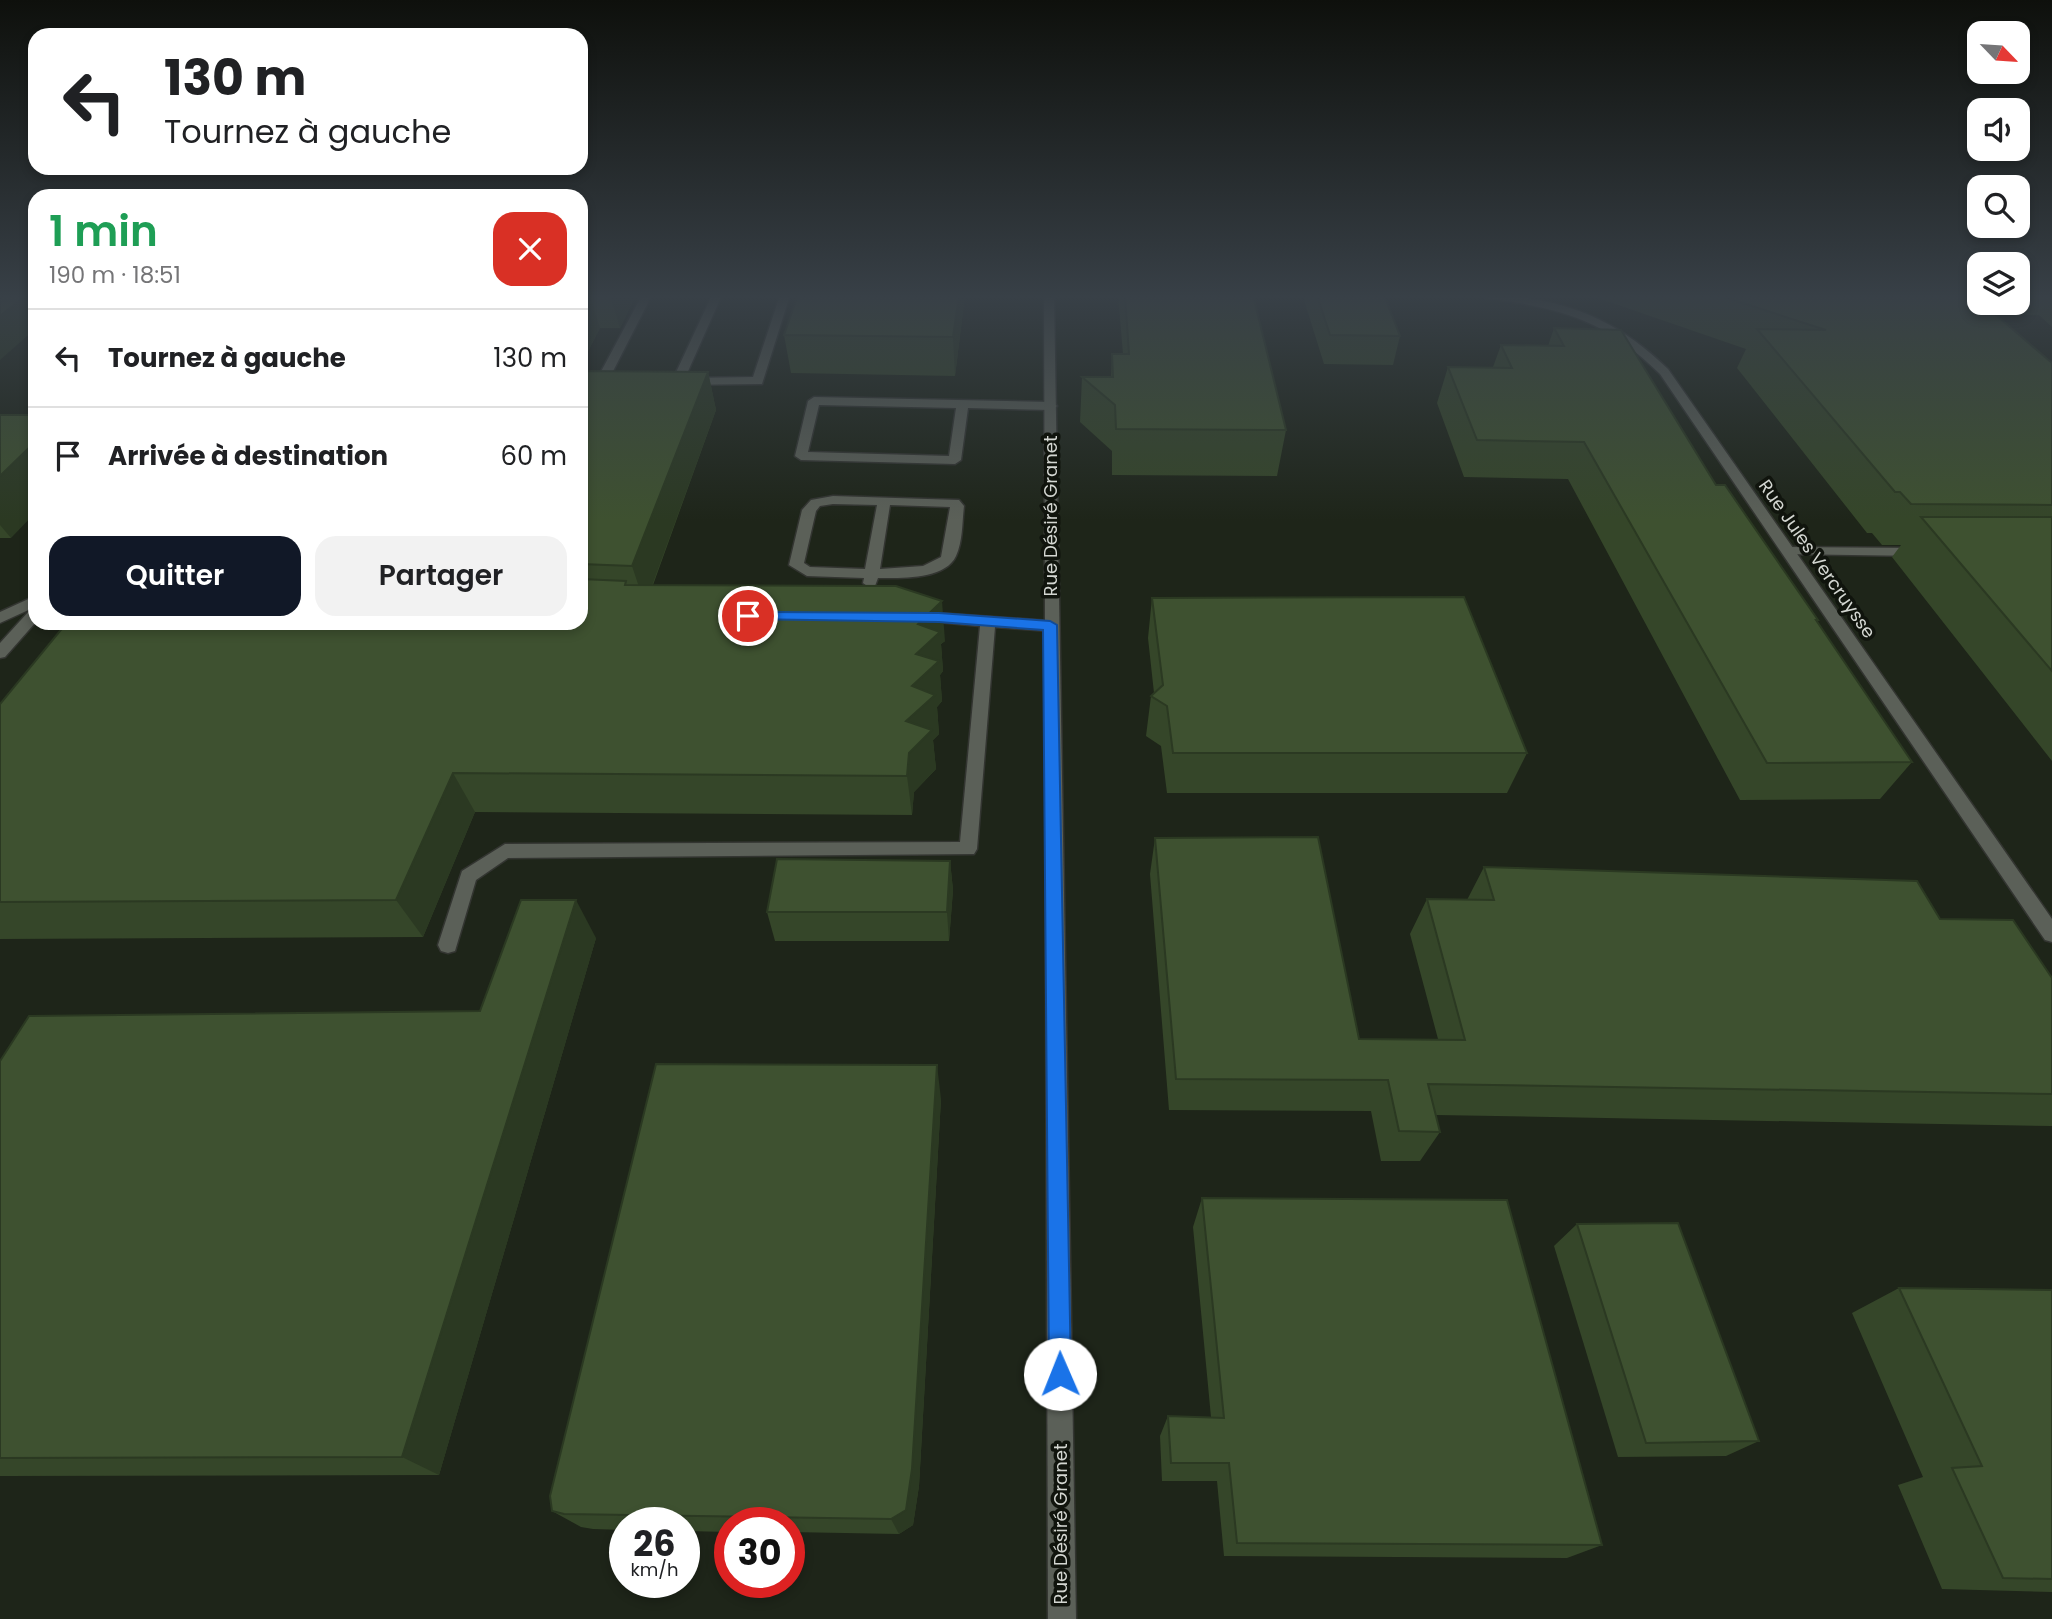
<!DOCTYPE html>
<html lang="fr">
<head>
<meta charset="utf-8">
<style>
	body { margin:0; font-family:Poppins,sans-serif; background:#f2f2f2; color:#202124; height:100vh; display:flex; flex-direction:column; font-size:26px; white-space:nowrap }
	* { box-sizing:border-box; margin:0 }
	p { font-size:23px; color:#757577 }
	.icon { flex:none; width:38px; height:38px; fill:none; stroke:currentColor; stroke-width:2; stroke-linecap:round; stroke-linejoin:round }
	.map { position:relative; flex:1; overflow:hidden }
	.drawer { position:absolute; left:28px; top:189px; width:560px; height:441px; display:flex; flex-direction:column; background:#fff; border-radius:21px; box-shadow:0 4px 10px #0003 }
	.drawer>* { flex:none }
	.top-card { position:absolute; left:28px; top:28px; width:560px; height:147px; border-radius:21px; box-shadow:0 4px 10px #0003; background:#fff; color:#202124; overflow:hidden }
	.needle { width:46px; rotate:115deg }
	.fabs { position:absolute; left:1967px; top:21px; display:grid; gap:14px }
	.fabs a { display:grid; place-items:center; width:63px; height:63px; border-radius:14px; background:#fff; box-shadow:0 4px 10px #0003; font-size:35px }
	.speed { position:absolute; left:609px; top:1507px; display:flex; gap:14px; font-size:35px; font-weight:700; text-align:center }
	.speed>* { display:grid; place-content:center; width:91px; height:91px; border-radius:50%; background:#fff; box-shadow:0 4px 10px #0003; line-height:1 }
	.speed small { font-size:18px; font-weight:400 }
	.speed .limit { border:10px solid #d22; background:#fff; color:#111 }
	.pin { position:absolute; display:grid; place-items:center; width:60px; height:60px; color:#fff; margin:-30px; border:4px solid #fff; border-radius:50%; box-shadow:0 2px 7px #0007 }
	.me { position:absolute; width:77px; margin:-38px; rotate:359deg; stroke-linejoin:round; filter:drop-shadow(0 0 5px #0008) }
	.turn { display:flex; align-items:center; gap:24px; height:147px; padding:0 21px; font-size:32px }
	.turn .icon { width:91px; height:91px; stroke-width:2.5 }
	.turn b { display:block; font-size:49px; line-height:60px }
	.round { display:grid; place-items:center; flex:none; width:74px; height:74px; border-radius:21px; background:#f2f2f2 }
	.head { display:flex; align-items:center; justify-content:space-between; height:119px; padding:0 21px }
	h1 { font-size:42px; font-weight:600; line-height:52px; color:#1e9e55 }
	.button { display:flex; gap:14px; margin-top:auto; padding:14px 21px }
	.button a { flex:1; height:80px; border-radius:21px; background:#111827; color:#fff; font-size:28px; font-weight:600; line-height:80px; text-align:center }
	.button a+a { background:#f2f2f2; color:#202124 }
	ul { padding:0; list-style:none }
	li { display:flex; align-items:center; gap:21px; height:98px; padding:0 21px; border-top:2px solid #e0e0e0 }
	li div { flex:1 }
	li b { display:block; font-size:26px }
	li em { font-style:normal }
	.map>svg:first-child { display:block }
</style>
</head>
<body>
<div class="map">
<svg width="2052" height="1619" viewBox="0 0 2052 1619">
	<rect width="100%" height="100%" fill="#191d16"/>
	<path fill="#1e2519" fill-rule="evenodd" d="M 0,295 L 35,295 L 35,623 L 581,623 L 581,295 L 1979,295 L 1979,303 L 2018,303 L 2052,295 L 2052,1619 L 0,1619 ZM 625,1522 L 684,1522 L 684,1582 L 625,1582 ZM 730,1522 L 789,1522 L 789,1582 L 730,1582 Z"/>
	<g fill="none" stroke-linecap="round" stroke-linejoin="round">
		<defs>
			<g id="service">
				<path d="M 642,295 L 652,295 L 610,377 L 620,381 L 614,385 L 598,384 L 596,381 Z"/>
				<path d="M 712,295 L 722,295 L 685,378 L 753,377 L 780,295 L 790,295 L 762,384 L 678,385 L 672,381 Z"/>
				<path d="M 1483,295 L 1494,295 L 1488,298 Z"/>
				<path d="M 814,397 L 1051,402 L 1057,406 L 1051,410 L 968,408 L 961,460 L 955,464 L 801,460 L 795,456 L 808,401 ZM 819,405 L 956,408 L 949,456 L 808,452 Z"/>
				<path d="M 833,496 L 959,500 L 964,506 C 962,522 963,541 956,556 C 945,580 900,578 878,578 L 875,586 L 870,588 L 863,583 L 864,578 L 807,576 L 789,565 L 802,510 L 811,500 ZM 833,504 L 877,505 L 865,569 L 810,567 L 804,563 L 816,511 L 820,506 ZM 890,505 L 950,507 L 941,557 L 923,566 L 880,569 Z"/>
				<path d="M 1788,547 L 1919,548 L 1926,552 L 1919,556 L 1783,554 L 1783,548 Z"/>
				<path d="M 35,596 L 35,607 L 0,623 L 0,612 Z"/>
				<path d="M 922,612 L 1050,621 L 1058,626 L 1050,631 L 995,627 L 977,849 L 974,854 L 508,858 L 476,880 L 455,951 L 448,953 L 441,951 L 438,945 L 462,871 L 505,844 L 960,842 L 980,626 L 917,620 L 914,617 L 917,614 Z"/>
			</g>
			<g id="minor">
				<path d="M 1044,295 L 1054,295 L 1076,1619 L 1048,1619 Z"/>
				<path d="M 1480,295 C 1556,295 1614,316 1668,369 L 2052,919 L 2052,942 L 2045,940 L 1660,374 C 1604,319 1561,308 1485,298 Z"/>
			</g>
			<path id="secondary" d="M 35,608 L 35,623 L 5,657 L 0,658 L 0,643 L 30,610 Z"/>
		</defs>
		<use href="#service" stroke="#333531" stroke-width="3"/>
		<use href="#minor" stroke="#333531" stroke-width="3"/>
		<use href="#secondary" stroke="#333531" stroke-width="3"/>
		<use href="#service" fill="#5b6058" fill-rule="evenodd"/>
		<use href="#minor" fill="#5b6058" fill-rule="evenodd"/>
		<use href="#secondary" fill="#5b6058" fill-rule="evenodd"/>
	</g>
	<g fill="#354629">
		<path d="M 581,295 L 636,295 L 620,328 L 600,328 L 581,365 Z"/>
		<path d="M 798,295 L 965,295 L 955,376 L 791,373 L 784,335 Z"/>
		<path d="M 1118,295 L 1253,295 L 1286,430 L 1277,476 L 1112,475 L 1112,451 L 1080,422 L 1082,377 L 1111,377 L 1112,354 L 1123,354 Z"/>
		<path d="M 1305,295 L 1384,295 L 1400,336 L 1393,365 L 1324,364 L 1304,300 Z"/>
		<path d="M 1589,295 L 1979,295 L 1979,303 L 2052,363 L 2052,761 L 1892,557 L 1901,545 L 1882,545 L 1872,533 L 1867,533 L 1737,368 L 1746,349 Z"/>
		<path d="M 2018,295 L 2052,295 L 2052,327 L 2039,315 L 1999,315 L 1988,303 L 2018,303 Z"/>
		<path d="M 1554,328 L 1716,485 L 1818,620 L 1817,622 L 1912,762 L 1880,799 L 1740,800 L 1568,479 L 1464,477 L 1437,403 L 1448,367 L 1493,367 L 1501,345 L 1548,346 Z"/>
		<path d="M 581,371 L 708,372 L 716,410 L 653,585 L 945,641 L 941,644 L 943,671 L 940,675 L 942,701 L 937,707 L 939,734 L 933,740 L 936,769 L 914,792 L 912,815 L 475,812 L 423,937 L 0,939 L 0,704 L 72,626 L 581,623 Z"/>
		<path d="M 0,415 L 11,538 L 0,538 Z"/>
		<path d="M 1152,598 L 1527,753 L 1507,793 L 1167,793 L 1161,746 L 1146,736 L 1151,696 L 1154,693 L 1148,638 Z"/>
		<path d="M 1155,838 L 1359,1039 L 1438,1039 L 1410,934 L 1427,899 L 1467,900 L 1484,867 L 1940,919 L 2052,978 L 2052,1126 L 1436,1115 L 1440,1132 L 1420,1161 L 1381,1161 L 1371,1111 L 1169,1110 L 1150,874 Z"/>
		<path d="M 950,861 L 953,890 L 949,941 L 775,941 L 767,912 Z"/>
		<path d="M 596,938 L 439,1475 L 0,1476 L 0,1061 L 480,1011 Z"/>
		<path d="M 941,1099 L 919,1486 L 913,1525 L 899,1534 L 789,1532 L 789,1522 L 730,1522 L 730,1532 L 684,1531 L 684,1522 L 625,1522 L 625,1530 L 593,1529 L 581,1527 L 552,1511 Z"/>
		<path d="M 1202,1198 L 1602,1545 L 1567,1558 L 1224,1556 L 1217,1481 L 1162,1481 L 1160,1436 L 1168,1416 L 1211,1417 L 1193,1227 Z"/>
		<path d="M 1577,1224 L 1759,1441 L 1726,1456 L 1618,1457 L 1554,1246 Z"/>
		<path d="M 1899,1288 L 2052,1290 L 2052,1592 L 1942,1589 L 1898,1485 L 1923,1477 L 1852,1313 Z"/>
	</g>
	<g fill="#2b3922">
		<path d="M 26,295 L 35,295 L 35,329 L 0,360 L 0,316 Z"/>
		<path d="M 587,295 L 590,295 L 600,328 L 581,365 L 581,305 Z"/>
		<path d="M 610,295 L 636,295 L 620,328 Z"/>
		<path d="M 959,295 L 965,295 L 955,376 L 953,337 Z"/>
		<path d="M 708,372 L 716,410 L 645,605 L 632,566 Z"/>
		<path d="M 35,442 L 35,513 L 11,538 L 0,525 L 0,476 Z"/>
		<path d="M 942,601 L 945,641 L 941,644 L 943,671 L 940,675 L 942,701 L 937,707 L 939,734 L 933,740 L 936,769 L 914,792 L 912,815 L 907,776 L 906,721 L 916,654 L 918,624 Z"/>
		<path d="M 453,773 L 475,812 L 423,937 L 396,900 Z"/>
		<path d="M 950,861 L 953,890 L 949,941 L 947,912 Z"/>
		<path d="M 576,900 L 596,938 L 439,1475 L 402,1457 Z"/>
		<path d="M 937,1065 L 941,1099 L 919,1486 L 913,1525 L 899,1534 L 891,1519 Z"/>
	</g>
	<g fill="#3e5130" stroke="#2b3922" stroke-width="2">
		<path d="M 0,295 L 26,295 L 0,316 Z"/>
		<path d="M 581,295 L 587,295 L 581,305 Z"/>
		<path d="M 798,295 L 959,295 L 953,337 L 784,335 Z"/>
		<path d="M 1125,295 L 1253,295 L 1286,430 L 1116,429 L 1115,405 L 1082,377 L 1113,377 L 1112,354 L 1129,354 Z"/>
		<path d="M 1317,295 L 1384,295 L 1400,336 L 1330,335 Z"/>
		<path d="M 1718,295 L 1973,295 L 1979,300 L 1979,303 L 1982,303 L 2052,363 L 2052,505 L 1911,504 L 1900,492 L 1895,492 L 1757,329 L 1826,330 Z"/>
		<path d="M 1554,328 L 1621,330 L 1716,485 L 1725,485 L 1818,620 L 1816,620 L 1912,762 L 1767,763 L 1584,442 L 1477,440 L 1448,367 L 1512,368 L 1501,345 L 1564,346 Z"/>
		<path d="M 581,371 L 708,372 L 632,566 L 581,564 Z"/>
		<path d="M 0,415 L 35,415 L 35,442 L 0,476 Z"/>
		<path d="M 1921,517 L 2052,517 L 2052,671 Z"/>
		<path d="M 581,579 L 626,581 L 625,585 L 896,586 L 942,601 L 918,624 L 940,632 L 916,654 L 939,661 L 912,686 L 935,695 L 906,721 L 932,730 L 909,753 L 907,776 L 453,773 L 396,900 L 0,902 L 0,704 L 64,626 L 72,626 L 75,623 L 581,623 Z"/>
		<path d="M 1464,597 L 1527,753 L 1173,753 L 1167,706 L 1151,696 L 1163,685 L 1152,598 Z"/>
		<path d="M 1318,837 L 1359,1039 L 1465,1040 L 1427,899 L 1494,900 L 1484,867 L 1917,881 L 1940,919 L 2013,920 L 2052,978 L 2052,1094 L 1428,1084 L 1440,1132 L 1399,1131 L 1388,1080 L 1176,1079 L 1155,838 Z"/>
		<path d="M 777,859 L 950,861 L 947,912 L 767,912 Z"/>
		<path d="M 521,900 L 576,900 L 402,1457 L 0,1458 L 0,1061 L 29,1016 L 480,1011 Z"/>
		<path d="M 656,1064 L 937,1065 L 912,1469 L 906,1510 L 891,1519 L 564,1514 L 552,1511 L 550,1496 Z"/>
		<path d="M 1202,1198 L 1507,1200 L 1602,1545 L 1237,1543 L 1229,1463 L 1171,1463 L 1168,1416 L 1224,1418 Z"/>
		<path d="M 1678,1223 L 1759,1441 L 1646,1443 L 1577,1224 Z"/>
		<path d="M 1899,1288 L 2052,1290 L 2052,1579 L 2003,1578 L 1952,1468 L 1982,1466 Z"/>
	</g>
	<linearGradient id="sky" x2="0" y2="1"><stop stop-color="#0e100c"/><stop offset="0.57" stop-color="#384047"/><stop offset="1" stop-color="#384047" stop-opacity="0"/></linearGradient>
	<rect width="2052" height="521" fill="url(#sky)"/>
	<path fill="#1a73e8" stroke="#114b97" stroke-width="2" d="M 748,612 L 939,613 L 1050,621 L 1057,625 L 1071,1374 L 1068,1382 L 1060,1385 L 1052,1382 L 1049,1374 L 1043,630 L 939,622 L 743,619 L 743,613 Z"/>
	<g text-anchor="middle" stroke-width="7" stroke-linejoin="round" paint-order="stroke">
		<g font-size="18" fill="#d4d7d2" stroke="#10140d">
			<text transform="translate(1051 516) rotate(-90)" y="6">Rue Désiré Granet</text>
			<text transform="translate(1817 559) rotate(55)" y="6">Rue Jules Vercruysse</text>
			<text transform="translate(1061 1524) rotate(-90)" y="6">Rue Désiré Granet</text>
		</g>
	</g>
</svg>
<div class="fabs">
<a><svg class="needle" viewBox="-14 -14 28 28"><path d="M0-13l5 13h-10z" fill="#e53935"/><path d="M0 13l5-13h-10z" fill="#757577"/></svg></a>
<a><svg class="icon" aria-label="sound" viewBox="0 0 24 24"><path d="M4 9h4l5-4v14l-5-4H4zM17 9q2 3 0 6"/></svg></a>
<a><svg class="icon" aria-label="search" viewBox="0 0 24 24"><circle cx="10" cy="10" r="6"/><path d="M15 15l6 6"/></svg></a>
<a><svg class="icon" aria-label="layers" viewBox="0 0 24 24"><path d="M12 4l9 5-9 5-9-5zM3 14l9 5 9-5"/></svg></a>
</div>
<div class="speed"><div>26<small>km/h</small></div><div class="limit">30</div></div>
<div class="pin" style="left:748px;top:616px;background:#d93025"><svg class="icon" aria-label="arrive" viewBox="0 0 24 24"><path d="M6 21V4h12l-3 4 3 4H6"/></svg></div>
<svg class="me" style="left:1060px;top:1374px" viewBox="-20 -20 40 40"><circle r="19" fill="#fff"/><path d="M0-13L10 11 0 6-10 11z" fill="#1a73e8"/></svg>
<div class="top-card">
<div class="turn"><svg class="icon" aria-label="left" viewBox="0 0 24 24"><path d="M17 20v-9H6M10 6l-5 5 5 5"/></svg><div><b>130 m</b>Tournez à gauche</div></div>
</div>
<section class="drawer">
<div class="head"><div><h1>1 min</h1><p>190 m · 18:51</p></div><a class="round" style="background:#d93025;color:#fff"><svg class="icon" aria-label="close" viewBox="0 0 24 24"><path d="M6 6l12 12M18 6L6 18"/></svg></a></div>
<ul>
<li><svg class="icon" aria-label="left" viewBox="0 0 24 24"><path d="M17 20v-9H6M10 6l-5 5 5 5"/></svg><div><b>Tournez à gauche</b></div><em>130 m</em></li>
<li><svg class="icon" aria-label="arrive" viewBox="0 0 24 24"><path d="M6 21V4h12l-3 4 3 4H6"/></svg><div><b>Arrivée à destination</b></div><em>60 m</em></li>
</ul>
<div class="button"><a>Quitter</a><a>Partager</a></div>
</section>
</div>
</body>
</html>
